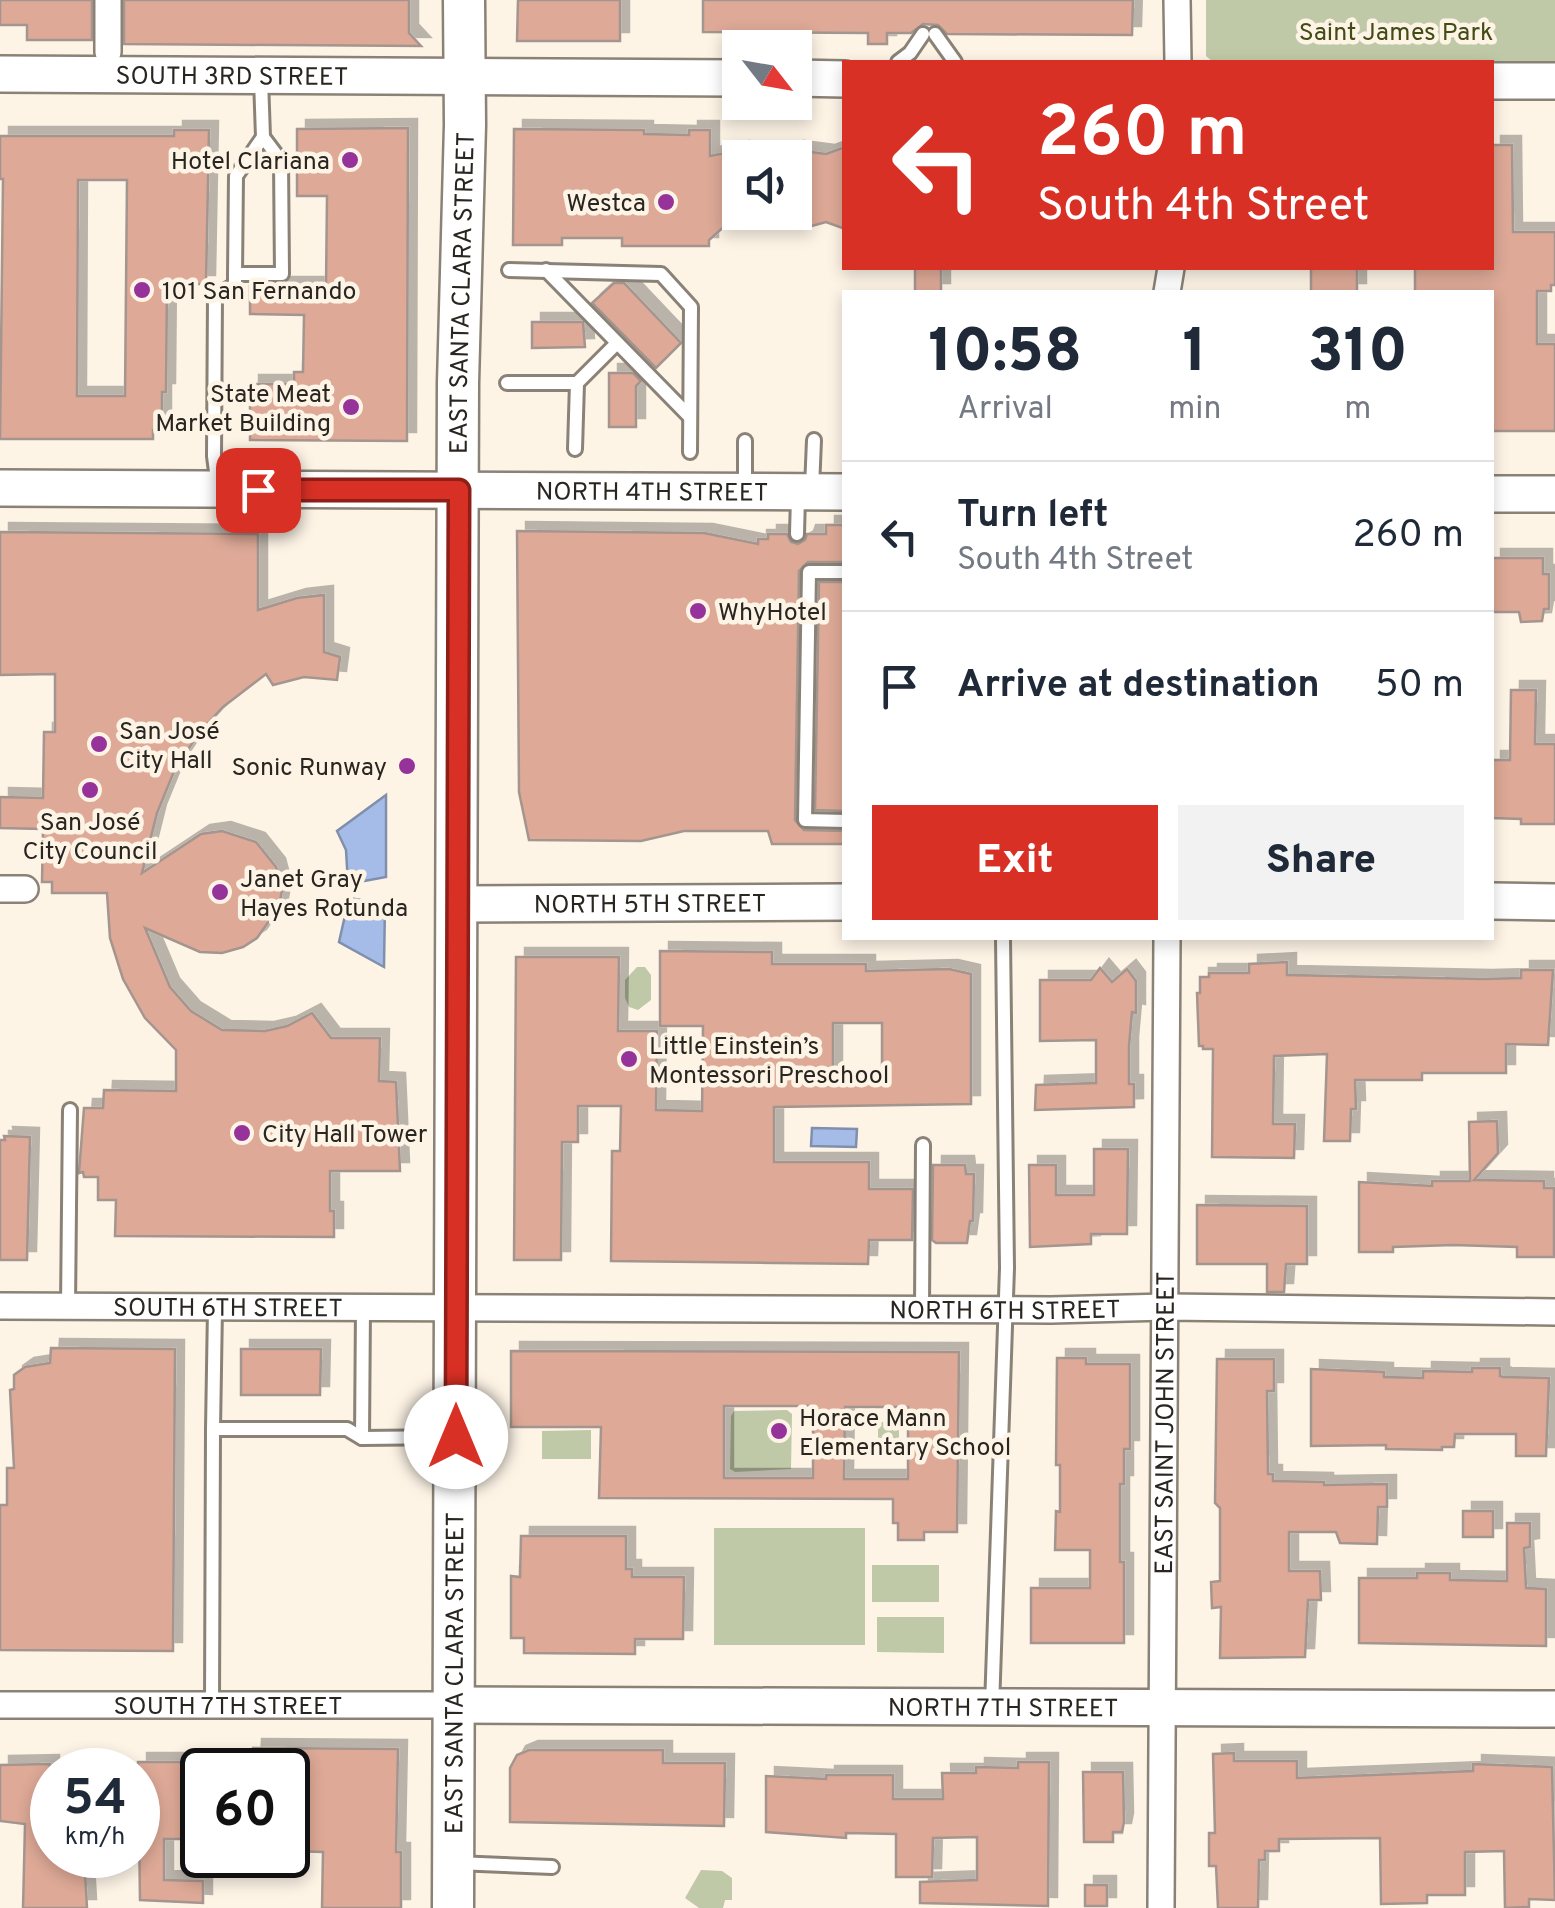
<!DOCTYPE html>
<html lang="en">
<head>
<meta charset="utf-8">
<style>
	body { margin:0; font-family:Overpass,sans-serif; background:#f2f2f3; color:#1f2937; height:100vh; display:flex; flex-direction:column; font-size:38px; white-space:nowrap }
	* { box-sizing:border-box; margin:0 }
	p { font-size:32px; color:#747a83 }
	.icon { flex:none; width:55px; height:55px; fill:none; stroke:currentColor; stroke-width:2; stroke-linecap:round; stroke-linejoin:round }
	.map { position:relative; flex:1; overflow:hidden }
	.sheet { position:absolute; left:842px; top:290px; width:652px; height:650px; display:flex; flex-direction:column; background:#fff; border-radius:0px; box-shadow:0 5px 15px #0003 }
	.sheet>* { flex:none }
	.top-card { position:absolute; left:842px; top:60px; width:652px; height:210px; border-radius:0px; box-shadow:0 5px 15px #0003; background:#d93025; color:#fff; overflow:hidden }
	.needle { width:65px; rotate:121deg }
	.controls { position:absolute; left:722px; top:30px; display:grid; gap:20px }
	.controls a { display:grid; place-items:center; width:90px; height:90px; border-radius:0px; background:#fff; box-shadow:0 5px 15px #0003; font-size:50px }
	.speed { position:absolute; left:30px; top:1748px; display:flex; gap:20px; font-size:50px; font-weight:700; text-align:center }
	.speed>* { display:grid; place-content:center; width:130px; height:130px; border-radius:50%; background:#fff; box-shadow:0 5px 15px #0003; line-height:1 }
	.speed small { font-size:25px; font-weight:400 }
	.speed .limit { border:5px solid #111; border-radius:15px; background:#fff; color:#111 }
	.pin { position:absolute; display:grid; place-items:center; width:85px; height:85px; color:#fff; margin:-42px; border-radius:20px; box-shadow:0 5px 15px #0006 }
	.me { position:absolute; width:110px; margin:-55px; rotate:0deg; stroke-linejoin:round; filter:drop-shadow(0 0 8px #0008) }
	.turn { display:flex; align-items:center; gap:35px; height:210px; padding:0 30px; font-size:45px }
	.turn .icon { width:130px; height:130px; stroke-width:2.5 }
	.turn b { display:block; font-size:70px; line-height:85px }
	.eta { display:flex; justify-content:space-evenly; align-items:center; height:170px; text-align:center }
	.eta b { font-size:60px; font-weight:800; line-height:70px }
	.primary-button { display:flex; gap:20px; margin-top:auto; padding:20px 30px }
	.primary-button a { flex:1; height:115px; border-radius:0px; background:#d93025; color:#fff; font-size:40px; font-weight:800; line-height:115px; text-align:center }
	.primary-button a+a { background:#f2f2f3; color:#1f2937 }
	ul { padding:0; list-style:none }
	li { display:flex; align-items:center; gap:30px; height:150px; padding:0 30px; border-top:2px solid #e0e1e3 }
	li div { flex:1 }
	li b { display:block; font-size:38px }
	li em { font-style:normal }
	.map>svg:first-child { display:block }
</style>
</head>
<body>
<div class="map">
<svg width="1555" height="1908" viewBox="0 0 1555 1908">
	<defs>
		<filter id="shadow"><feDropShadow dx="9" dy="-9" stdDeviation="0" flood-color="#0004"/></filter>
	</defs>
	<rect width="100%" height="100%" fill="#fdf4e6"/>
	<g fill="#c0c9a7">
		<path d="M 1206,0 L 1555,0 L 1555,65 L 1213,62 L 1206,56 Z"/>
		<path d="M 637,967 L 645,967 L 651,975 L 651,1000 L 638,1010 L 629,1007 L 625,998 L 625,980 Z"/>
		<path d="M 787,1410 L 792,1414 L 791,1469 L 735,1472 L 730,1469 L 731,1416 L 734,1411 Z"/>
		<path d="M 878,1422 L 899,1422 L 899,1441 L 878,1442 Z"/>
		<path d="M 591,1430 L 591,1459 L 542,1459 L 542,1431 Z"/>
		<rect x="714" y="1528" width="151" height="117"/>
		<rect x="872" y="1565" width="67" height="37"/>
		<path d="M 877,1617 L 944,1617 L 944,1653 L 877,1652 Z"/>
		<path d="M 701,1870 L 722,1871 L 732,1878 L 732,1900 L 725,1900 L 723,1908 L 699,1908 L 685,1898 Z"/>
	</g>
	<g fill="#a6bce8" stroke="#808fac" stroke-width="2.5">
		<path d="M 386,795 L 386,877 L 348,884 L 346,850 L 337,831 Z"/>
		<path d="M 349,898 L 385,904 L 384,967 L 339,942 Z"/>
		<path d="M 812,1128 L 857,1129 L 856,1147 L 811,1146 Z"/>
	</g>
	<g fill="#dea997" stroke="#a5958f" stroke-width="2.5" fill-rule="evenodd" filter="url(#shadow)">
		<path d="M 0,0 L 92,0 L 92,40 L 27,40 L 27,25 L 0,25 Z"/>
		<path d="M 124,0 L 409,0 L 409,33 L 421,46 L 124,44 Z"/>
		<path d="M 518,0 L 620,0 L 620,41 L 517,41 Z"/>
		<path d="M 703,0 L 1133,0 L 1132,35 L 947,34 L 938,25 L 923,24 L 911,33 L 887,33 L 887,44 L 868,44 L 868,33 L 703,32 Z"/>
		<path d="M 408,128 L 407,441 L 250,440 L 250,384 L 294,384 L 294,372 L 303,372 L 304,315 L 250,314 L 250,286 L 326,286 L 327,196 L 297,196 L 297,129 Z"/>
		<path d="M 514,129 L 644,130 L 644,134 L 689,135 L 689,130 L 710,130 L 710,156 L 740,150 L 740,225 L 728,223 L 709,240 L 709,246 L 622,246 L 622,238 L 562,238 L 562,245 L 513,245 Z"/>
		<path d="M 174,130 L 209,130 L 206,284 L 167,284 L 166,392 L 162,392 L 162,430 L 153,430 L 153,439 L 0,439 L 3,179 L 0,179 L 0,136 L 174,136 ZM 78,180 L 127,180 L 125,396 L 77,396 Z"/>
		<path d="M 1492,145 L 1512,145 L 1513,232 L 1555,232 L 1555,285 L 1551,285 L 1551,291 L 1537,291 L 1537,344 L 1555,344 L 1555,431 L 1492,431 L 1492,292 L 1415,292 L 1415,268 L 1492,268 Z"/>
		<path d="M 845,147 L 845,229 L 826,222 L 808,227 L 795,226 L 795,150 L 826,154 Z"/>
		<rect x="915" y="268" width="26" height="24"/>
		<rect x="1311" y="268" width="46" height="24"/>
		<path d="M 614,283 L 624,283 L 681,343 L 656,368 L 592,303 Z"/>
		<path d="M 532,322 L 583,322 L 585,347 L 532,348 Z"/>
		<path d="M 609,373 L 633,373 L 641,381 L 636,386 L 636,427 L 609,427 Z"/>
		<path d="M 826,525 L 845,525 L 845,562 L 808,562 L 799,571 L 795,820 L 804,830 L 845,831 L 845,844 L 772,844 L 768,831 L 684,831 L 641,841 L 529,840 L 519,792 L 517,531 L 704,533 L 758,544 L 758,539 L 768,539 L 768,534 L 787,534 L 791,542 L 798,544 L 805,540 L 807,534 L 826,534 Z"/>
		<path d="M 0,532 L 258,534 L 258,610 L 297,598 L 324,595 L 324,652 L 340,657 L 337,680 L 304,677 L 273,685 L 266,674 L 223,707 L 199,733 L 175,769 L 157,813 L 142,873 L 201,834 L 222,831 L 256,842 L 276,867 L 282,890 L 279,907 L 257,938 L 243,947 L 222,953 L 200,952 L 145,928 L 170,987 L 191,1011 L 222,1030 L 265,1031 L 287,1026 L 312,1013 L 331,1038 L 380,1038 L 379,1081 L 396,1082 L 400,1171 L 330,1171 L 330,1211 L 334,1211 L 334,1237 L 115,1236 L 116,1200 L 98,1200 L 98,1177 L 84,1177 L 83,1172 L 79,1173 L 84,1108 L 103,1108 L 104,1090 L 176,1091 L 176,1050 L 145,1018 L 123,979 L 110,938 L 107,893 L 52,893 L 52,882 L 42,882 L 43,829 L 0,828 L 0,797 L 43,798 L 44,732 L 55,732 L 55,674 L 0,675 Z"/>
		<path d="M 1492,558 L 1543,558 L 1543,574 L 1549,574 L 1549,609 L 1544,609 L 1542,621 L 1521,622 L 1519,612 L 1492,612 Z"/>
		<path d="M 819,582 L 845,582 L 845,811 L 815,810 Z"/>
		<path d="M 1511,690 L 1536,690 L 1535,744 L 1555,744 L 1555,824 L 1521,824 L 1521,819 L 1492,818 L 1492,760 L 1510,760 Z"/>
		<path d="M 660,951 L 772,952 L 772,964 L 866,964 L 866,971 L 949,969 L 971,974 L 971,1104 L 774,1107 L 774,1162 L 869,1162 L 869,1189 L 913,1189 L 912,1240 L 869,1240 L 868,1264 L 611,1261 L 612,1151 L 620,1151 L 621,1106 L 578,1106 L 578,1142 L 562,1142 L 561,1260 L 514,1260 L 516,957 L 619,957 L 618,1031 L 657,1031 L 656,1110 L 702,1111 L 703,1026 L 660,1026 ZM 833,1023 L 882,1023 L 882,1083 L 833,1083 Z"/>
		<path d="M 1287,962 L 1287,975 L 1483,979 L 1521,978 L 1521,970 L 1553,970 L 1548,1045 L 1506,1044 L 1506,1073 L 1422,1073 L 1422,1080 L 1355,1080 L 1356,1109 L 1351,1109 L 1350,1141 L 1324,1141 L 1327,1054 L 1274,1056 L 1273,1124 L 1295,1124 L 1294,1158 L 1212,1157 L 1213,1049 L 1203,1049 L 1203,1046 L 1199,1046 L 1197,993 L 1200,993 L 1200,977 L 1209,977 L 1209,973 L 1249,973 L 1249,964 Z"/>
		<path d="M 1100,968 L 1112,982 L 1127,969 L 1136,981 L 1136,1013 L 1132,1012 L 1129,1046 L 1129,1084 L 1134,1084 L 1134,1107 L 1035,1110 L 1036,1085 L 1096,1083 L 1096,1040 L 1040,1041 L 1040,980 L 1091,980 Z"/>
		<path d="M 1497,1121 L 1498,1153 L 1474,1180 L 1544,1181 L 1544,1188 L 1554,1188 L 1554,1257 L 1517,1257 L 1517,1247 L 1453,1245 L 1393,1247 L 1393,1252 L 1359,1252 L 1359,1182 L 1432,1186 L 1432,1181 L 1470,1181 L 1469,1122 Z"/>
		<path d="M 4,1136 L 30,1137 L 27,1260 L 0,1260 L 0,1140 L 5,1140 Z"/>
		<path d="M 1094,1149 L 1128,1149 L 1127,1234 L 1091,1234 L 1091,1244 L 1030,1247 L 1029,1165 L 1056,1165 L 1056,1195 L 1094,1195 Z"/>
		<path d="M 933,1165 L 965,1165 L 966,1174 L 974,1174 L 973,1221 L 970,1221 L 967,1243 L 936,1243 L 932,1240 Z"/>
		<path d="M 1197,1205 L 1307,1206 L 1307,1264 L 1286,1264 L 1284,1292 L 1267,1292 L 1267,1264 L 1197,1264 Z"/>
		<path d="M 51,1348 L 175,1349 L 173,1651 L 0,1650 L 0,1505 L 7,1505 L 7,1468 L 14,1468 L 10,1390 L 14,1389 L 14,1375 L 25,1367 L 50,1363 Z"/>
		<path d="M 241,1349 L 321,1349 L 320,1395 L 241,1395 Z"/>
		<path d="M 511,1351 L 959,1352 L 957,1532 L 924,1532 L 924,1540 L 898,1540 L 898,1523 L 893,1523 L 893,1499 L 599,1498 L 601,1427 L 511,1427 ZM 724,1406 L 813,1406 L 813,1478 L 724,1478 ZM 845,1407 L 908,1407 L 908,1479 L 844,1479 Z"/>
		<path d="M 1057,1358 L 1086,1358 L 1086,1364 L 1130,1364 L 1130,1449 L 1124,1449 L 1124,1484 L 1120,1484 L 1120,1562 L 1124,1562 L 1124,1643 L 1031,1643 L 1031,1588 L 1090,1588 L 1090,1550 L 1055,1550 L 1056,1511 L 1060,1512 L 1060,1465 L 1056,1465 Z"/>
		<path d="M 1217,1359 L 1274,1359 L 1274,1391 L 1267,1391 L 1268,1474 L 1273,1474 L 1273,1481 L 1324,1482 L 1324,1485 L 1387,1484 L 1387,1507 L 1378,1507 L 1377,1544 L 1340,1543 L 1336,1532 L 1289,1532 L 1289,1571 L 1320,1571 L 1321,1600 L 1308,1600 L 1305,1657 L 1220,1658 L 1221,1607 L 1212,1608 L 1211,1582 L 1220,1581 L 1220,1508 L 1215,1503 Z"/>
		<path d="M 1472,1368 L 1500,1368 L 1500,1376 L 1503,1377 L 1549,1378 L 1546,1456 L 1516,1456 L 1516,1434 L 1455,1434 L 1454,1447 L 1442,1447 L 1442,1450 L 1386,1449 L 1386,1445 L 1311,1446 L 1311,1369 L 1384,1372 L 1384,1377 L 1423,1378 L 1423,1371 L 1472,1372 Z"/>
		<rect x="1463" y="1511" width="30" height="26"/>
		<path d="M 1507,1523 L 1530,1523 L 1530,1547 L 1524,1548 L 1526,1588 L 1546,1589 L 1546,1646 L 1359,1643 L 1359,1578 L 1417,1578 L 1417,1573 L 1450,1573 L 1450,1580 L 1507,1581 Z"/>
		<path d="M 521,1536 L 626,1536 L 626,1569 L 632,1569 L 632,1577 L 684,1577 L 683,1639 L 635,1639 L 635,1654 L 524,1653 L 524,1638 L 511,1638 L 511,1576 L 520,1577 Z"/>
		<path d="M 253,1748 L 398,1749 L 396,1852 L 401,1852 L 401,1908 L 322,1908 L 323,1852 L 292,1851 L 293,1815 L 288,1815 L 288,1770 L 252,1770 Z"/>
		<path d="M 529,1750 L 663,1750 L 663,1763 L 725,1763 L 724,1826 L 510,1822 L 510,1768 L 517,1755 Z"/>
		<path d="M 1234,1753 L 1234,1761 L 1297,1761 L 1297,1778 L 1473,1771 L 1473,1764 L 1552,1767 L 1555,1900 L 1529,1899 L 1529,1907 L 1505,1908 L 1504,1851 L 1465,1852 L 1465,1895 L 1427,1895 L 1427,1903 L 1381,1904 L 1380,1838 L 1279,1839 L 1279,1851 L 1265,1851 L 1265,1860 L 1259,1860 L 1258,1908 L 1218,1908 L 1216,1866 L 1209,1866 L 1209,1833 L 1215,1833 L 1213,1754 Z"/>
		<path d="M 138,1762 L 202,1762 L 201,1839 L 164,1839 L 164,1880 L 203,1881 L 203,1903 L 140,1900 Z"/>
		<path d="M 1018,1762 L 1049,1762 L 1048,1906 L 920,1903 L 920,1882 L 977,1880 L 977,1837 L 933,1838 L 932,1877 L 896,1877 L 896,1834 L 846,1833 L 846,1838 L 766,1832 L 766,1776 L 826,1779 L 826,1775 L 893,1775 L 893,1799 L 943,1799 L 942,1773 L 976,1773 L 976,1767 L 1018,1768 Z"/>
		<path d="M 50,1764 L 50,1855 L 84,1855 L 87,1908 L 23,1908 L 25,1824 L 0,1821 L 0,1765 Z"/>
		<path d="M 1083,1772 L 1123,1772 L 1124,1822 L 1122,1832 L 1113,1832 L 1113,1842 L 1084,1842 Z"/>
		<rect x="1085" y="1885" width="22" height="21"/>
	</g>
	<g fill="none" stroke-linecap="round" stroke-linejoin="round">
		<defs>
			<g id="lane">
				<path d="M 935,34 L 955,62"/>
				<path d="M 898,62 L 910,53 L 923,34"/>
				<path d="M 261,79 L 263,137 L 281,161 L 282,274 L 235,274 L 236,176 L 263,137"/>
				<path d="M 509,270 L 661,274 L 691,307 L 690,452"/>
				<path d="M 546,270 L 690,417"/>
				<path d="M 507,383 L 577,383 L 575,449"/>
				<path d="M 577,383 L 617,343"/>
				<path d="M 218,487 L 214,456 L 215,296 L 235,285 L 235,274"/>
				<path d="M 745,488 L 745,441"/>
				<path d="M 812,488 L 814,440"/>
				<path d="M 797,534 L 798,496"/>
				<path d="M 845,572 L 809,572 L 805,820 L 845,821"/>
				<path d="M 68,1306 L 70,1110"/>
				<path d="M 922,1309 L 923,1145"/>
				<path d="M 213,1429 L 215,1308"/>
				<path d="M 362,1438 L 363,1307"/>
				<path d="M 212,1705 L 213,1429 L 347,1429 L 362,1438 L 452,1437"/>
				<path d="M 992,1707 L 1007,1268 L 1003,938"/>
				<path d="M 456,1863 L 552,1867"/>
			</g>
			<g id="street">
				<path d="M 1177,0 L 1178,62"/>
				<path d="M 108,52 L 108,0"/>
				<path d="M 1167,292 L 1171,268"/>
				<path d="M 0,889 L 25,889"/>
				<path id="s1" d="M 0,1306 L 1051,1310 L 1166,1307 L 1555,1312"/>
				<path id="s2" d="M 0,1705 L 453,1705"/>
				<path id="s3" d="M 1161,1908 L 1167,938"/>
			</g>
			<g id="secondary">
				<path id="s4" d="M 0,74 L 740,78"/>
				<path d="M 795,78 L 845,79"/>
				<path d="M 1492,81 L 1555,81"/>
				<path id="s5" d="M 0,488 L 845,492"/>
				<path d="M 1492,494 L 1555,494"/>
				<path d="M 1492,901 L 1555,902"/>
				<path id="s6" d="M 458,904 L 845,902"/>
				<path id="s7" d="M 453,1705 L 1555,1709"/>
			</g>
			<g id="primary">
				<path id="s8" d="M 453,1908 L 458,383 L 465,125 L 464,0"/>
			</g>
		</defs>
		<use href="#lane" stroke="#8a8276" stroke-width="18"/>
		<use href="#street" stroke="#8a8276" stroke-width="30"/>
		<use href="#secondary" stroke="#8a8276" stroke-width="40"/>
		<use href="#primary" stroke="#8a8276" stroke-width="45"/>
		<use href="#lane" stroke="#fff" stroke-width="12"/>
		<use href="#street" stroke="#fff" stroke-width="25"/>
		<use href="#secondary" stroke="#fff" stroke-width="35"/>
		<use href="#primary" stroke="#fff" stroke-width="40"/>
	</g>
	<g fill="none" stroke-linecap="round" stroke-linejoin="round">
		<defs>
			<path id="route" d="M 258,490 L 459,490 L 456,1437"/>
		</defs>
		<use href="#route" stroke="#8d1f18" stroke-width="25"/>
		<use href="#route" stroke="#d93025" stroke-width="18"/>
	</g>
	<g fill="#95339b" stroke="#fdf4e6" stroke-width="4">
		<circle cx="350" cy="160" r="10"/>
		<circle cx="666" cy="202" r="10"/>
		<circle cx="142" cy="290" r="10"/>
		<circle cx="351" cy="407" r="10"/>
		<circle cx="698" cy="611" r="10"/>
		<circle cx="99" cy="744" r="10"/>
		<circle cx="407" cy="766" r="10"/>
		<circle cx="90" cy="790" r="10"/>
		<circle cx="220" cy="892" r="10"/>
		<circle cx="629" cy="1059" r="10"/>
		<circle cx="242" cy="1133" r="10"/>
		<circle cx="779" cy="1431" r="10"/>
	</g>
	<g text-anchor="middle" stroke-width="9" stroke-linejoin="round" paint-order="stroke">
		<g font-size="25" fill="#424c15" stroke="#fdf4e6">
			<text x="1396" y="40">Saint James Park</text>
		</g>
		<g font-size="25" fill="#292520" stroke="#fdf4e6">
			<text dy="9" stroke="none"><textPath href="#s4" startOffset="232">SOUTH 3RD STREET</textPath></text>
			<text dy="9" stroke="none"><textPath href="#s8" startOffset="1615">EAST SANTA CLARA STREET</textPath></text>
			<text dy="9" stroke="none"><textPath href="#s5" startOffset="652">NORTH 4TH STREET</textPath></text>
			<text dy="9" stroke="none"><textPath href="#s6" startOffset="192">NORTH 5TH STREET</textPath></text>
			<text dy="9" stroke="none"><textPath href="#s1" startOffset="228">SOUTH 6TH STREET</textPath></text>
			<text dy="9" stroke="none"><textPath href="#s1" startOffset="1005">NORTH 6TH STREET</textPath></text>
			<text dy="9" stroke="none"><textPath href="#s3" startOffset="485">EAST SAINT JOHN STREET</textPath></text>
			<text dy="9" stroke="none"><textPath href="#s8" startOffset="235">EAST SANTA CLARA STREET</textPath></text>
			<text dy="9" stroke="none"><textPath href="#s2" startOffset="228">SOUTH 7TH STREET</textPath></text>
			<text dy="9" stroke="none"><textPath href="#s7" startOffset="550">NORTH 7TH STREET</textPath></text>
		</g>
		<g font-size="25" fill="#292520" stroke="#fdf4e6" text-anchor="start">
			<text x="330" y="169" text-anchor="end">Hotel Clariana</text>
			<text x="646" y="211" text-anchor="end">Westca</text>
			<text x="162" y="299">101 San Fernando</text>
			<text x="331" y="402" text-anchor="end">State Meat<tspan x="331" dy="29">Market Building</tspan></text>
			<text x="718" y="620">WhyHotel</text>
			<text x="119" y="739">San José<tspan x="119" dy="29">City Hall</tspan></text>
			<text x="387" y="775" text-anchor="end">Sonic Runway</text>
			<text x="90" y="830" text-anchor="middle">San José<tspan x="90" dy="29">City Council</tspan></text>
			<text x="240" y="887">Janet Gray<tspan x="240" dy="29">Hayes Rotunda</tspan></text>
			<text x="649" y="1054">Little Einstein’s<tspan x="649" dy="29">Montessori Preschool</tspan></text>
			<text x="262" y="1142">City Hall Tower</text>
			<text x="799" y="1426">Horace Mann<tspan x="799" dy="29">Elementary School</tspan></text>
		</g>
	</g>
</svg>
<div class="controls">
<a><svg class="needle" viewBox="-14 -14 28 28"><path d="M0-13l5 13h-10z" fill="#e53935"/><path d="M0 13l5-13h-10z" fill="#747a83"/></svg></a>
<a><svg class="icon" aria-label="sound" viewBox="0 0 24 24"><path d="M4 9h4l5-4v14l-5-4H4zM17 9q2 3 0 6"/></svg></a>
</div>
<div class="speed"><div>54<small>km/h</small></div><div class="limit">60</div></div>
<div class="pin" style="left:258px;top:490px;background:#d93025"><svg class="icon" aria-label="arrive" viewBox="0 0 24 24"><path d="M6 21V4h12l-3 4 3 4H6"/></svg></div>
<svg class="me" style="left:456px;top:1437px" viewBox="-20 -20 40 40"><circle r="19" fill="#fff"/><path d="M0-13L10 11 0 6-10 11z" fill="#d93025"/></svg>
<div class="top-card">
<div class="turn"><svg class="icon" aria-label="left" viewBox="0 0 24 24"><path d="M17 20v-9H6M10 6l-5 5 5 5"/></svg><div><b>260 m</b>South 4th Street</div></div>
</div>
<section class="sheet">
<div class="eta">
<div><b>10:58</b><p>Arrival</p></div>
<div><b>1</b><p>min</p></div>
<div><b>310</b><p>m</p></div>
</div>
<ul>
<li><svg class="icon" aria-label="left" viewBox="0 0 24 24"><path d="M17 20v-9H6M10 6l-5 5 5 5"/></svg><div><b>Turn left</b><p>South 4th Street</p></div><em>260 m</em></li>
<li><svg class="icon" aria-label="arrive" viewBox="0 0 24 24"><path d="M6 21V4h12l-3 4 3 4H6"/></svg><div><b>Arrive at destination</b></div><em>50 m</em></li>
</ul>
<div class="primary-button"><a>Exit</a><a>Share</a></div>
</section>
</div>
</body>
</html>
